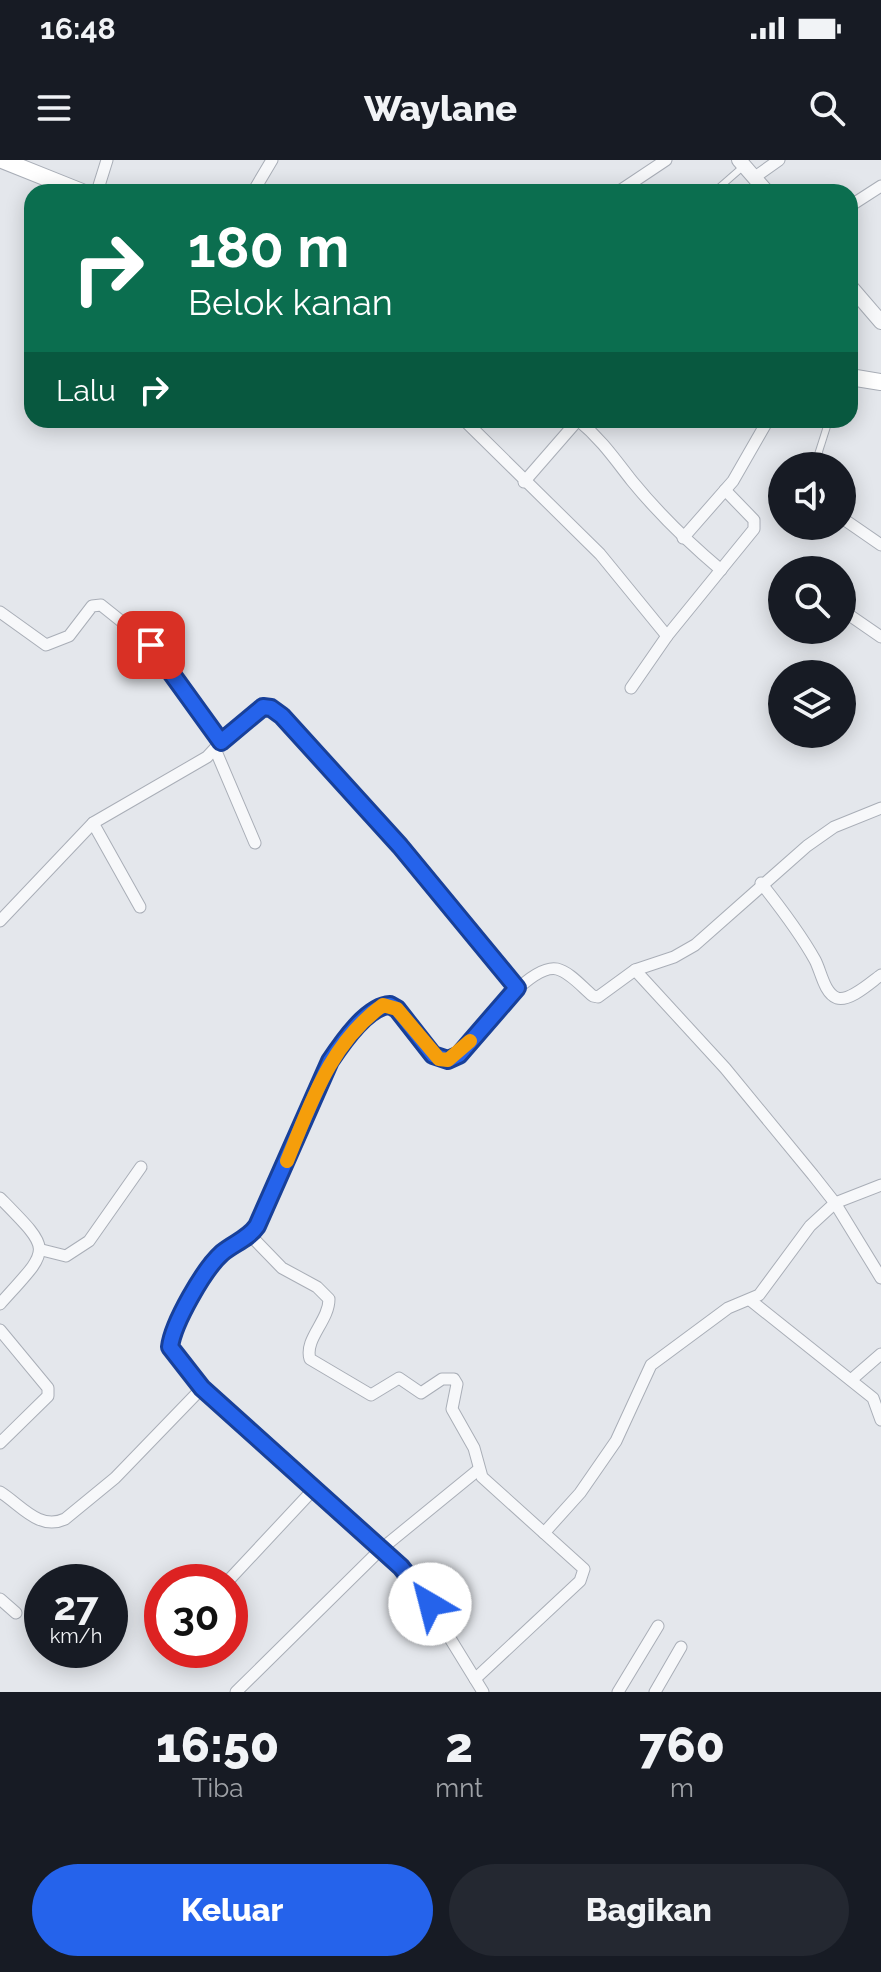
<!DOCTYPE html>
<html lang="id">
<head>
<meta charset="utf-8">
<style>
	body { margin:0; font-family:Raleway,sans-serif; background:#242831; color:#f1f3f6; height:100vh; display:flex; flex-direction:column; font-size:30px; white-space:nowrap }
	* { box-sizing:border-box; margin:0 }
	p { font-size:26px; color:#9ea1a6 }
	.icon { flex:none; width:44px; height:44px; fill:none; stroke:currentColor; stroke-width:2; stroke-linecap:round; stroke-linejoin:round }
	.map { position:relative; height:1532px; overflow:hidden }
	.sheet { display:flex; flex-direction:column; background:#171b24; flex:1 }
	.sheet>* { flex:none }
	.top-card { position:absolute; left:24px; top:24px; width:834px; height:244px; border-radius:24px; box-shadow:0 4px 20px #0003; background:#0b6e4f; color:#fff; overflow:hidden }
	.fabs { position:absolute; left:768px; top:292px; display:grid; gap:16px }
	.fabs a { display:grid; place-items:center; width:88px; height:88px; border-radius:50%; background:#171b24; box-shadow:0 4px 20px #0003; font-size:40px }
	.speed { position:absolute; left:24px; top:1404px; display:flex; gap:16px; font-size:40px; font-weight:700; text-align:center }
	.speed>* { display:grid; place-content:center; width:104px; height:104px; border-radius:50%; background:#171b24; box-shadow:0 4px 20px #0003; line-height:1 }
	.speed small { font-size:20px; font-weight:400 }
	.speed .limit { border:12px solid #d22; background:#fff; color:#111 }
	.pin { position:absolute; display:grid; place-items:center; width:68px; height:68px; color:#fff; margin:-34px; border-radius:16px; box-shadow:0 4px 12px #0006 }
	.me { position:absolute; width:88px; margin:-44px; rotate:323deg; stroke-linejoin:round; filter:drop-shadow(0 0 6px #0008) }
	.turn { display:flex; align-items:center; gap:28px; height:168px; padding:0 32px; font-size:36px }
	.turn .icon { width:104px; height:104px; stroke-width:2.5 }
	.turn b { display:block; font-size:56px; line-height:68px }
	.then { display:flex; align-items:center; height:76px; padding:0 32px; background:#0003; gap:16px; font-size:30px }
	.eta { display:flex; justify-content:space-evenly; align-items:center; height:136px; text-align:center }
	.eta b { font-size:48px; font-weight:800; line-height:56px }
	.cta { display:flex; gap:16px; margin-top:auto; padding:16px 32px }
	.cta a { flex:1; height:92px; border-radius:48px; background:#2563eb; color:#fff; font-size:32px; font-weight:800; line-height:92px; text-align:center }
	.cta a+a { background:#242831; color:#f1f3f6 }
	.status { display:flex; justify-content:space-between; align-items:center; height:56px; padding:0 40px; background:#171b24; direction:ltr }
	.status svg { height:22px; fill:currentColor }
	header { display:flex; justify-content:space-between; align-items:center; height:104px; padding:0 32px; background:#171b24; font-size:36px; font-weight:800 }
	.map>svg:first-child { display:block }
</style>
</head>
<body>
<div class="status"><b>16:48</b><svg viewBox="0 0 49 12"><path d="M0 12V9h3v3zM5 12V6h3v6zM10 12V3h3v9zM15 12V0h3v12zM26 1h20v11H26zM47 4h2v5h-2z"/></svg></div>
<header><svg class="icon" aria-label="menu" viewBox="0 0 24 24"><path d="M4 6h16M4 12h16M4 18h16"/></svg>Waylane<svg class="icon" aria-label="search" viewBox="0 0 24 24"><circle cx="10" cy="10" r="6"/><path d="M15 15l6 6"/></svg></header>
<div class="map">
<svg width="881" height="1532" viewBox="0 0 881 1532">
	<rect width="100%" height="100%" fill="#e4e7ec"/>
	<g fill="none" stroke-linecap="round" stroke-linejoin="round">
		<defs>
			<g id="service">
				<path d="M 714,32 L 745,5"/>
				<path d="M 815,304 L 829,260"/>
			</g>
			<g id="minor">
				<path d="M 755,17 L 779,0"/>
				<path d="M 97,32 L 107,0"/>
				<path d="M 253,32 L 272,0"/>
				<path d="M 618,32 L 666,0"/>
				<path d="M 850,46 L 881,26"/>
				<path d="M 464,260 L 600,394 L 667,476"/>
				<path d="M 578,260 C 601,279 614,298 632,321 C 659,354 689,383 721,410"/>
				<path d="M 524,322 L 578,260"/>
				<path d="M 842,358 L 881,385"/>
				<path d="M 683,378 L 733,321 L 768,260"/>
				<path d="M 842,450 L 881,477"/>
				<path d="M 0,452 L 46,485 L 69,476 L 92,446 L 101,445 L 151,485 L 221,582 L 257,550 L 271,548 L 400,686 L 517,828"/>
				<path d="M 631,528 L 667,476 L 754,369 L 754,360 L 725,330"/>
				<path d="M 215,589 L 255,683"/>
				<path d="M 93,663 L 140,747"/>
				<path d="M 761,723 C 780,747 800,773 815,800 C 821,811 824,833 837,838 C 850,842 871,822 881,815"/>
				<path d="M 0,761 L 93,663 L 207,597 L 221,582"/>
				<path d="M 635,810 L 725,908 L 813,1015 L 835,1043 L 881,1118"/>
				<path d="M 0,1038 C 54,1093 51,1087 0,1144"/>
				<path d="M 250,1075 L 282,1108 L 317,1127 L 329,1139 C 329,1161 304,1179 310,1199 L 371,1235 L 399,1218 L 421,1233 L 442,1219 L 454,1219 L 457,1224 L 452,1249 L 474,1288 L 482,1317 L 584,1409 L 580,1421 L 475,1519"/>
				<path d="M 42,1090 L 66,1096 L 89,1081 L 141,1007"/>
				<path d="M 750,1140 L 873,1238 L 881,1260"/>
				<path d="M 0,1170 L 48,1228 L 48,1236 L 0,1283"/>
				<path d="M 851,1220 L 881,1194"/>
				<path d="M 0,1332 C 21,1345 39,1371 65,1359 L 115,1318 L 202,1228"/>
				<path d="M 544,1373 L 580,1333 L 616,1281 L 651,1205 L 728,1148 L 759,1135 L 810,1066 L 835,1043 L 881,1025"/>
				<path d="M 227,1422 L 313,1330"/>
				<path d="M 0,1439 L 16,1453"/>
				<path d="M 236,1532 L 380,1390 L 478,1310"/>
				<path d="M 483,1532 L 416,1423 L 202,1228 L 173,1195 L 170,1187 L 173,1171 L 215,1100 L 257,1066 L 330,901 L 342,883 L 383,845 C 410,844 418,895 448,900 L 459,895 C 477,874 529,803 557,809 C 570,812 583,828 593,836 L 598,837 L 635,810 L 674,797 L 695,785 L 807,686 L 834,667 L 881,648"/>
				<path d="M 618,1532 L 658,1466"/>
				<path d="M 655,1532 L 681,1487"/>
			</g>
			<g id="tertiary">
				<path d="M 739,0 L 767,32"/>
				<path d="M 850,126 L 881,162"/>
			</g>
			<g id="secondary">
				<path d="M 2,0 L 82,32"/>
				<path d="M 850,217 L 881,222"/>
			</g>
		</defs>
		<use href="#service" stroke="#a9aeb7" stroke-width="8"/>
		<use href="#minor" stroke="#a9aeb7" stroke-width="13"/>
		<use href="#tertiary" stroke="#a9aeb7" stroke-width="16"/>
		<use href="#secondary" stroke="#a9aeb7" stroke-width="18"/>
		<use href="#service" stroke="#f7f8fa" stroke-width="6"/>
		<use href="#minor" stroke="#f7f8fa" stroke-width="11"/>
		<use href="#tertiary" stroke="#f7f8fa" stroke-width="14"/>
		<use href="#secondary" stroke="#fff" stroke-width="16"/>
	</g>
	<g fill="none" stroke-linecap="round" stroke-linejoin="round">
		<defs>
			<path id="route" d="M 151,485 L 221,582 L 263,547 L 271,548 L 282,556 L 400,686 L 517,828 L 459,895 L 448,900 L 433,895 L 397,849 L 390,845 C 367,846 342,883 330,901 L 257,1066 C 248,1079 234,1083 222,1093 C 204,1109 173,1163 170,1187 L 202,1228 L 401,1407 L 430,1444"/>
		</defs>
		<use href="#route" stroke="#184099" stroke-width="20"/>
		<use href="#route" stroke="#2563eb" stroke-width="14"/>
		<path stroke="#f59e0b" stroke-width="14" d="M 287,1001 C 311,943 330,883 383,845 L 397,849 L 439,899 L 448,900 L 470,881"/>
	</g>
</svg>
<div class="fabs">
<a><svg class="icon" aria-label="sound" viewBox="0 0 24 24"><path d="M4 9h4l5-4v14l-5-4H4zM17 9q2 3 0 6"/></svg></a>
<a><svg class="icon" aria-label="search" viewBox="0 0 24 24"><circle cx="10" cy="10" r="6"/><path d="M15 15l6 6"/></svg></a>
<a><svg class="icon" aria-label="layers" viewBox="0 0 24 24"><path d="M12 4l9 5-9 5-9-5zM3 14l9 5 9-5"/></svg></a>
</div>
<div class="speed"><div>27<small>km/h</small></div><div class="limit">30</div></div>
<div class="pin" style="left:151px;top:485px;background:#d93025"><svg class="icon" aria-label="arrive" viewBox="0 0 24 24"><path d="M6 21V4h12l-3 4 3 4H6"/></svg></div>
<svg class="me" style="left:430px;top:1444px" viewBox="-20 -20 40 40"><circle r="19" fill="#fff"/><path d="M0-13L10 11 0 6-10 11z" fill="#2563eb"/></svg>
<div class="top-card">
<div class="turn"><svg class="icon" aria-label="right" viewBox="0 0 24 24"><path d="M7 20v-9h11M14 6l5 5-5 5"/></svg><div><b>180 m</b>Belok kanan</div></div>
<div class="then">Lalu<svg class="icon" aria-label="right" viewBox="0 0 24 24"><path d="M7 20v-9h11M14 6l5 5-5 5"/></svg></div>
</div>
</div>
<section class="sheet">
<div class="eta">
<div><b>16:50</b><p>Tiba</p></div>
<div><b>2</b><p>mnt</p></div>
<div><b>760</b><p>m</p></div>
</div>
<div class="cta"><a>Keluar</a><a>Bagikan</a></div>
</section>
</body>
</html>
